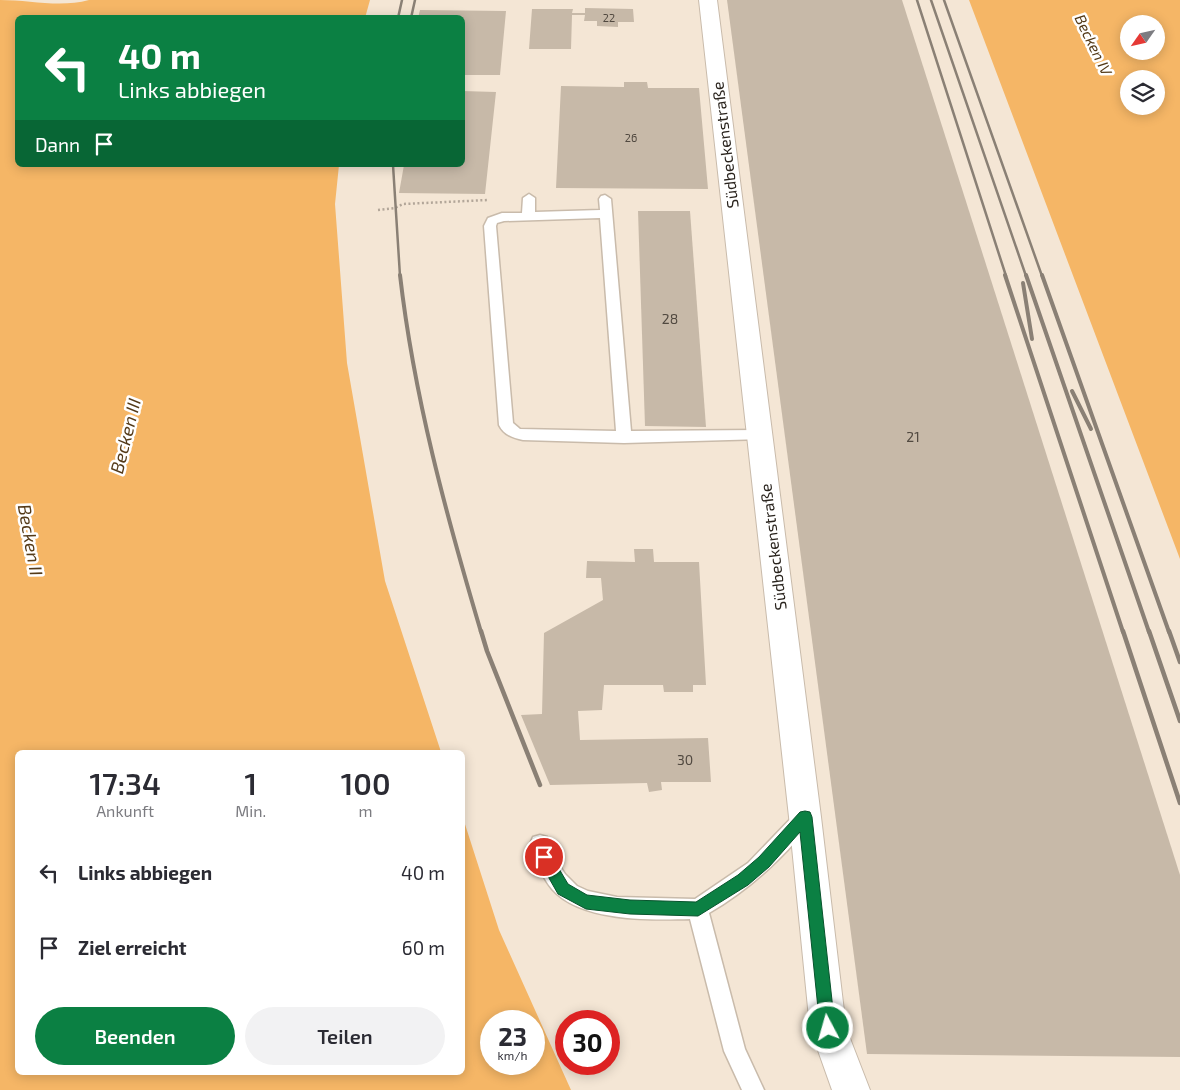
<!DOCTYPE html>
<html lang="de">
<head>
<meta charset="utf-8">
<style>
	body { margin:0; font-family:"Exo 2",sans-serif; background:#f2f2f3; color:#2b2b33; height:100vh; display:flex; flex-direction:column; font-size:19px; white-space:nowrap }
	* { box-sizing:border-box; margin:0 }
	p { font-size:16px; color:#7c7c81 }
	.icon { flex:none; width:28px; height:28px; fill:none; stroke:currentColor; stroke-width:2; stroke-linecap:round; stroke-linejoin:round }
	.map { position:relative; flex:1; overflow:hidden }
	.side { position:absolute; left:15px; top:750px; width:450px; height:325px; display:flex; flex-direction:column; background:#fff; border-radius:8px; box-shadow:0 2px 12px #0003 }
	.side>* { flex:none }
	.hud { position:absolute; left:15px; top:15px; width:450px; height:152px; border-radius:8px; box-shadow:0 2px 12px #0003; background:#0b8043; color:#fff; overflow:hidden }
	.needle { width:32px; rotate:236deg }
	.controls { position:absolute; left:1120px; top:15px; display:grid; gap:10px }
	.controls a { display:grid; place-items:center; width:45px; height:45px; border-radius:50%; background:#fff; box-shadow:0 2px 12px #0003; font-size:25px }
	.speed { position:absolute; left:480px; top:1010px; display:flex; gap:10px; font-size:25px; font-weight:700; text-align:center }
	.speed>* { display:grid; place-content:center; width:65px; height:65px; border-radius:50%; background:#fff; box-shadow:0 2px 12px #0003; line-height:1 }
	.speed small { font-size:12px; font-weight:400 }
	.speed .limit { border:8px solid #d22; background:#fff; color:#111 }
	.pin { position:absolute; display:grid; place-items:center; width:42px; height:42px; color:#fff; margin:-21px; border:2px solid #fff; border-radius:50%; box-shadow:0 1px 5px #0007 }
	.me { position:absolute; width:55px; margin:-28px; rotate:354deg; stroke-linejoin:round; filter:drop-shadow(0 0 4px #0008) }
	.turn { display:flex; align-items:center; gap:18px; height:105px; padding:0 20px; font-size:22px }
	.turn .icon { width:65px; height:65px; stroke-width:2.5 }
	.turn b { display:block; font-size:35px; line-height:42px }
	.then { display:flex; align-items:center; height:48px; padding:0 20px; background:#0003; gap:10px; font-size:19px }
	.eta { display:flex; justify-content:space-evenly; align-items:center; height:85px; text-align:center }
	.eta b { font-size:30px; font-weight:600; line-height:35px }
	.action { display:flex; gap:10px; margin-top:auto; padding:10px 20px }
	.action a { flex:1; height:58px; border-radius:30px; background:#0b8043; color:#fff; font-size:20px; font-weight:600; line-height:58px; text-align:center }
	.action a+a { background:#f2f2f3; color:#2b2b33 }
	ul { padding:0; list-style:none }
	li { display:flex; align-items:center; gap:15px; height:75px; padding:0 20px }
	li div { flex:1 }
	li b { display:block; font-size:19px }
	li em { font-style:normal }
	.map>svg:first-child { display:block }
</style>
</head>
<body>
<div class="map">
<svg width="1180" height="1090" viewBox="0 0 1180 1090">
	<rect width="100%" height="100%" fill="#f4e6d5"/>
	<g fill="#f5b666" fill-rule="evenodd">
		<path d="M 0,0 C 30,0 60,8 89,0 L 370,0 L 365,18 L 18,18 L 18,165 L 339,165 L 335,204 L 347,363 L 385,581 L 441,752 L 18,752 L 18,1072 L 462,1072 L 463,818 L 499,930 L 571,1090 L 0,1090 ZM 491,1021 L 534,1021 L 534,1064 L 491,1064 Z"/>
		<path d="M 969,0 L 1180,0 L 1180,559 ZM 1129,24 L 1156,24 L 1156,51 L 1129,51 ZM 1129,79 L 1156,79 L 1156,106 L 1129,106 Z"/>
	</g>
	<g fill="#c7b9a8">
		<path d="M 727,0 L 902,0 L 1180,875 L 1180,1057 L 867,1054 Z"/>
		<path d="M 585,8 L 633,9 L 634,22 L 618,22 L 618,27 L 597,26 L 597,21 L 584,21 L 585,15 L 572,15 L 571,49 L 529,49 L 532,9 L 573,9 L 572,13 L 585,13 Z"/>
		<path d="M 420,10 L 506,11 L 500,75 L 462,75 L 462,18 L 418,18 Z"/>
		<path d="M 624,82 L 647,82 L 648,88 L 699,88 L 708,189 L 556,188 L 561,86 L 624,87 Z"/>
		<path d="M 462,91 L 496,92 L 485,194 L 399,193 L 404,165 L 462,165 Z"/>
		<path d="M 638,211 L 690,211 L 706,427 L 645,426 Z"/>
		<path d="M 634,549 L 653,549 L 654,562 L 699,562 L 706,685 L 693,685 L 693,692 L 664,692 L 663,685 L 604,685 L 602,710 L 578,711 L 580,740 L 708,738 L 711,782 L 661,782 L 662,790 L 649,792 L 647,783 L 550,785 L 521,715 L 542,714 L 544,633 L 603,600 L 601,578 L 586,578 L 587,561 L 635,562 Z"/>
	</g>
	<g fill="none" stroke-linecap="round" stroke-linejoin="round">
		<defs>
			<g id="service">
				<path d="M 529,194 L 535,198 L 535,212 L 600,210 L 599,199 L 601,196 L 605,195 L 611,199 L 631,431 L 760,430 L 765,431 L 768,435 L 765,439 L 624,443 L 523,440 C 513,438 504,435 499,425 L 484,226 L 488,218 L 502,213 L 522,213 L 523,198 ZM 600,218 L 616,431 L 520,429 L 513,423 L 496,226 L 497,223 L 504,221 Z"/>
				<path d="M 805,808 L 812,811 L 815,817 C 810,827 803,834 796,841 C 770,870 742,894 709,913 L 745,1049 L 764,1090 L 742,1090 L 724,1051 L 690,919 C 650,920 581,922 552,889 C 541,876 536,859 530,844 L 533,837 L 540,835 L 547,837 L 556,860 L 565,874 L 577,886 L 588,891 L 617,897 L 695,899 L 748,863 L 798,811 Z"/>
			</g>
			<path id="minor" d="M 699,0 L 717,0 L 821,817 L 846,1028 L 870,1090 L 832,1090 L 810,1028 L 789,817 Z"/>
		</defs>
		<use href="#service" stroke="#c9bbab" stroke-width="3"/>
		<use href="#minor" stroke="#c9bbab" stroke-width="2"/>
		<path stroke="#b2a699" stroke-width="2.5" stroke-dasharray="2 2.5" stroke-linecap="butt" d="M 378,210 L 395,208 L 403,204 L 488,200"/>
		<use href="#service" fill="#fff" fill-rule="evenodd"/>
		<use href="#minor" fill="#fff" fill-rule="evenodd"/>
		<g stroke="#8a8075" stroke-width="2.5">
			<path d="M 917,0 L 1006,276"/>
			<path d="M 931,0 L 1026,276"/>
			<path d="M 944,0 L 1042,276"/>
			<path d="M 398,18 L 402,0"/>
			<path d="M 411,18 L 415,0"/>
			<path d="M 393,165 L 400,276"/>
		</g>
		<g stroke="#8a8075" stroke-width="4">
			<path d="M 400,275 C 414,397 446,514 481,632"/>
			<path d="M 1005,275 L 1123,632"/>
			<path d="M 1026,275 L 1149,632"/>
			<path d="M 1042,275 L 1169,632"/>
			<path d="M 1023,283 L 1032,339"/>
			<path d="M 1072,391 L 1091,429"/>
		</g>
		<g stroke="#8a8075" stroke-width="4.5">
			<path d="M 481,631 L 487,651 L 540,785"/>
			<path d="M 1123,631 L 1180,803"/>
			<path d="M 1149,631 L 1180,721"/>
			<path d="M 1169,631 L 1180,662"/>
		</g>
	</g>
	<path fill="#0b8043" stroke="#07532c" d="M 805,811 L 810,812 L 812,817 L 835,1028 L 833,1033 L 828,1036 L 822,1033 L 820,1028 L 800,832 L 769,867 L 748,885 L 698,916 L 630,914 L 586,909 L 558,894 L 537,857 L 539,852 L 544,850 L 549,852 L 568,884 L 587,895 L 630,900 L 696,902 L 738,875 L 759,857 L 800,812 Z"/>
	<g text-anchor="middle" stroke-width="5" stroke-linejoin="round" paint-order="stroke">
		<g font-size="11" fill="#514940">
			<text x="609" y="22">22</text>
			<text x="631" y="142">26</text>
		</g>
		<g font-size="14" fill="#514940">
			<text x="670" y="324">28</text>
			<text x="913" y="442">21</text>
			<text x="685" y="765">30</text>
		</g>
		<g font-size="15" font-style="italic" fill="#543a18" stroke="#fff">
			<text transform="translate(1093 45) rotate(64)" y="5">Becken IV</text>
		</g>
		<g font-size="16" fill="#2a241e" stroke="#fff">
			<text transform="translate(725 145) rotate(-97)" y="6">Südbeckenstraße</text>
			<text transform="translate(773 547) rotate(-97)" y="6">Südbeckenstraße</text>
		</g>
		<g font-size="18" font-style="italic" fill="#543a18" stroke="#fff">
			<text transform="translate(126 436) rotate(-76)" y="6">Becken III</text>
			<text transform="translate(30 540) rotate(80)" y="6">Becken II</text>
		</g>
	</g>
</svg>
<div class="controls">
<a><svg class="needle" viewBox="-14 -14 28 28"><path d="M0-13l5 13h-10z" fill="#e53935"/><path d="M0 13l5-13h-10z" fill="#7c7c81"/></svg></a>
<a><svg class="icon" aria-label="layers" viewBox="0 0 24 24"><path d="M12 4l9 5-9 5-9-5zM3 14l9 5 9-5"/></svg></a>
</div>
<div class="speed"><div>23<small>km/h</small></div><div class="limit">30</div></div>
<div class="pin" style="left:544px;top:857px;background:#d93025"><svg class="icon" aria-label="arrive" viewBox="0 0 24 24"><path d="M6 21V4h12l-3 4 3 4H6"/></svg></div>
<svg class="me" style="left:828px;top:1028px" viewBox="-20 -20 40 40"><circle r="17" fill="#0b8043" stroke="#fff" stroke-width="3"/><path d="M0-11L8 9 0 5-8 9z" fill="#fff"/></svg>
<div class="hud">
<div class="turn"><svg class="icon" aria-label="left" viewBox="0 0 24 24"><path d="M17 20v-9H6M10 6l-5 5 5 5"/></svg><div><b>40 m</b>Links abbiegen</div></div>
<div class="then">Dann<svg class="icon" aria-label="arrive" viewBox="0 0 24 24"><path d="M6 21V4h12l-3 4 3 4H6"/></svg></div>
</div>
<section class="side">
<div class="eta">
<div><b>17:34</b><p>Ankunft</p></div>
<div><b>1</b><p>Min.</p></div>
<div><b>100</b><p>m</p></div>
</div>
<ul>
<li><svg class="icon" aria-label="left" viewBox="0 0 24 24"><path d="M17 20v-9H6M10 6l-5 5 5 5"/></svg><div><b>Links abbiegen</b></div><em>40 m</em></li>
<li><svg class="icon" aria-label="arrive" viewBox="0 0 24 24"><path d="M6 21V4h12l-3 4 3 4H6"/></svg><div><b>Ziel erreicht</b></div><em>60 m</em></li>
</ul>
<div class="action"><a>Beenden</a><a>Teilen</a></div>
</section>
</div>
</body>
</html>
